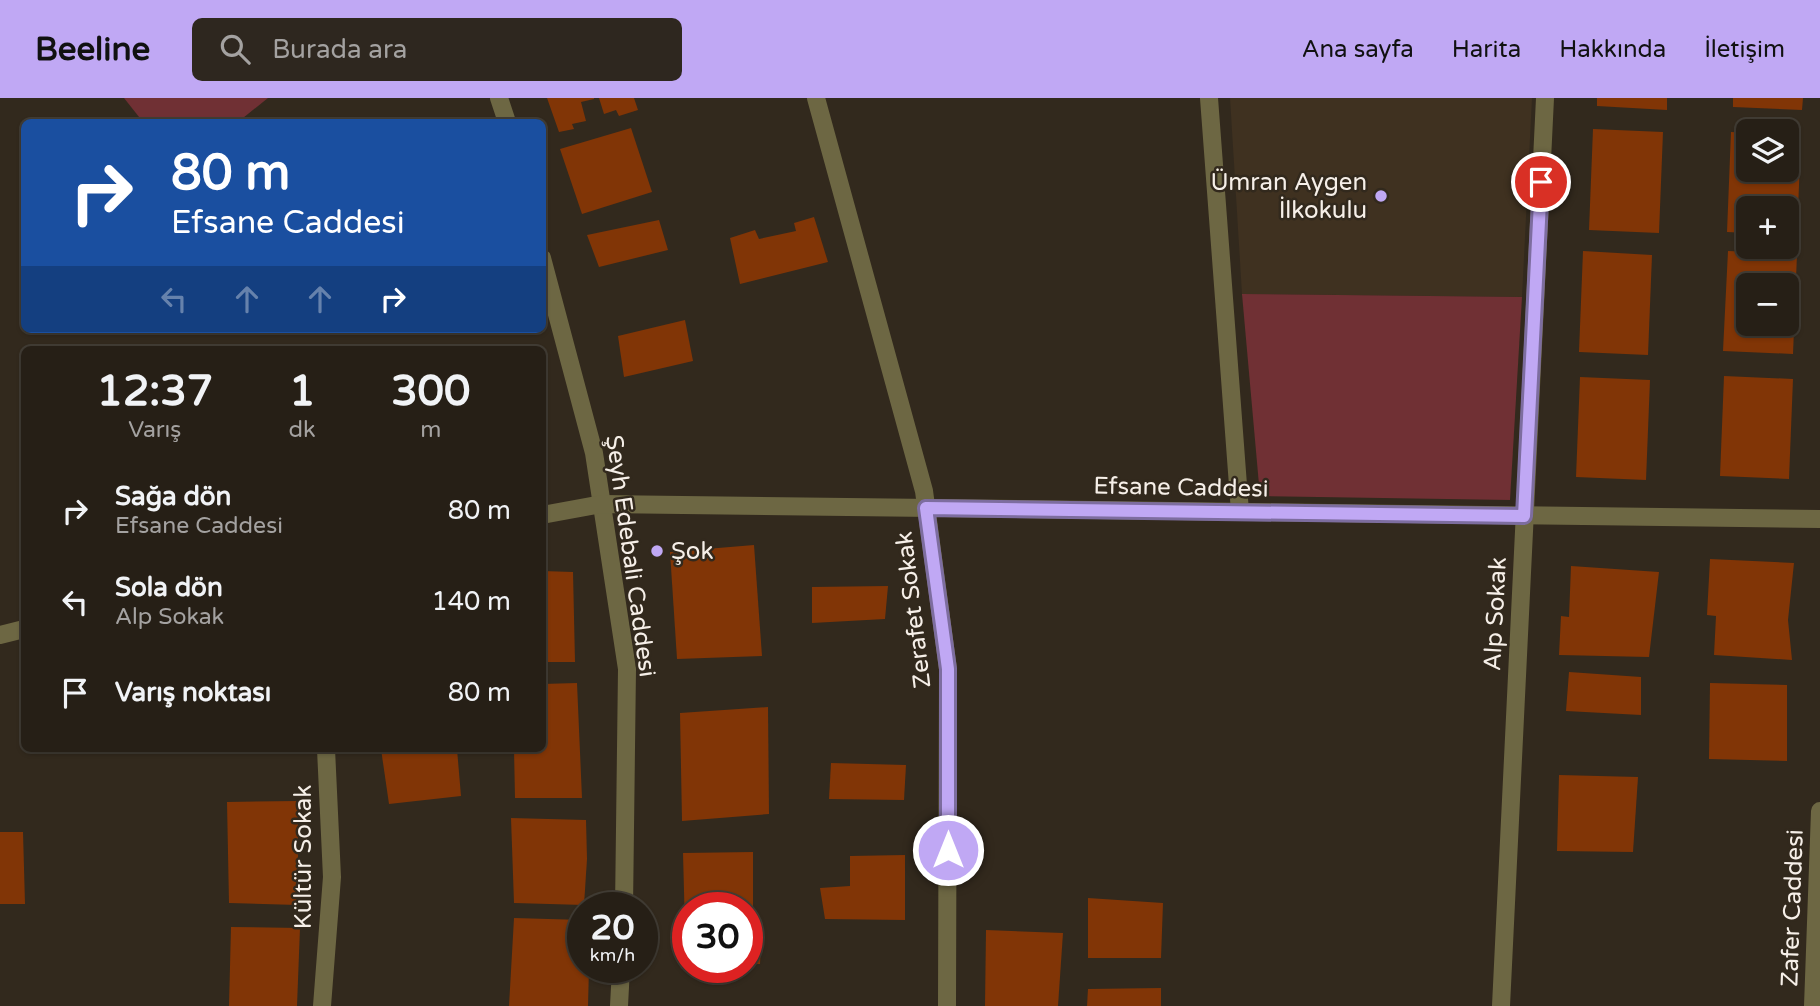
<!DOCTYPE html>
<html lang="tr">
<head>
<meta charset="utf-8">
<style>
	body { margin:0; font-family:"Varela Round",sans-serif; background:#2e271f; color:#f1f3f6; height:100vh; display:flex; flex-direction:column; font-size:26px; white-space:nowrap }
	* { box-sizing:border-box; margin:0 }
	p { font-size:23px; color:#a4a2a1 }
	.icon { flex:none; width:38px; height:38px; fill:none; stroke:currentColor; stroke-width:2; stroke-linecap:round; stroke-linejoin:round }
	.map { position:relative; flex:1; overflow:hidden }
	.side { position:absolute; left:21px; top:248px; width:525px; height:406px; display:flex; flex-direction:column; background:#261f16; border-radius:10px; box-shadow:0 2px 5px #0004,0 0 0 2px #423d35 }
	.side>* { flex:none }
	.top-card { position:absolute; left:21px; top:21px; width:525px; height:214px; border-radius:10px; box-shadow:0 2px 5px #0004,0 0 0 2px #423d35; background:#1a4fa0; color:#fff; overflow:hidden }
	.buttons { position:absolute; left:1736px; top:21px; display:grid; gap:14px }
	.buttons a { display:grid; place-items:center; width:63px; height:63px; border-radius:10px; background:#261f16; box-shadow:0 2px 5px #0004,0 0 0 2px #423d35; font-size:35px }
	.speed { position:absolute; left:567px; top:794px; display:flex; gap:14px; font-size:35px; font-weight:700; text-align:center }
	.speed>* { display:grid; place-content:center; width:91px; height:91px; border-radius:50%; background:#261f16; box-shadow:0 2px 5px #0004,0 0 0 2px #423d35; line-height:1 }
	.speed small { font-size:18px; font-weight:400 }
	.speed .limit { border:10px solid #d22; background:#fff; color:#111 }
	.pin { position:absolute; display:grid; place-items:center; width:60px; height:60px; color:#fff; margin:-30px; border:4px solid #fff; border-radius:50%; box-shadow:0 2px 7px #0007 }
	.me { position:absolute; width:77px; margin:-38px; rotate:0deg; stroke-linejoin:round; filter:drop-shadow(0 0 5px #0008) }
	.turn { display:flex; align-items:center; gap:24px; height:147px; padding:0 35px; font-size:32px }
	.turn .icon { width:91px; height:91px; stroke-width:2.5 }
	.turn b { display:block; font-size:49px; line-height:60px }
	.lanes { display:flex; align-items:center; height:66px; padding:0 35px; background:#0003; justify-content:center; gap:35px; direction:ltr }
	.lanes .off { opacity:.35 }
	.eta { display:flex; justify-content:space-evenly; align-items:center; height:119px; text-align:center }
	.eta b { font-size:42px; font-weight:700; line-height:49px }
	ul { padding:0; list-style:none }
	li { display:flex; align-items:center; gap:21px; height:91px; padding:0 35px }
	li div { flex:1 }
	li b { display:block; font-size:26px }
	li em { font-style:normal }
	header { display:flex; align-items:center; gap:42px; box-sizing:border-box; height:98px; padding:0 35px; background:#c0a8f4; color:#111 }
	header strong { font-size:33px }
	nav { display:flex; gap:38px; margin-inline-start:auto; font-size:24px }
	.search { width:490px; height:63px; background:#2e271f; display:flex; align-items:center; gap:18px; box-sizing:border-box; padding:0 24px; border-radius:10px; color:#a4a2a1; font-size:26px }
	.map>svg:first-child { display:block }
</style>
</head>
<body>
<header>
<strong>Beeline</strong>
<div class="search"><svg class="icon" aria-label="search" viewBox="0 0 24 24"><circle cx="10" cy="10" r="6"/><path d="M15 15l6 6"/></svg>Burada ara</div>
<nav><a>Ana sayfa</a><a>Harita</a><a>Hakkında</a><a>İletişim</a></nav>
</header>
<div class="map">
<svg width="1820" height="908" viewBox="0 0 1820 908">
	<rect width="100%" height="100%" fill="#32291d"/>
	<path fill="#3f3120" d="M 1230,0 L 1532,0 L 1522,199 L 1242,196 Z"/>
	<g fill="#703034">
		<path d="M 124,0 L 268,0 L 238,24 L 143,24 Z"/>
		<path d="M 1242,196 L 1522,199 L 1510,402 L 1260,398 Z"/>
	</g>
	<g fill="#813506" fill-rule="evenodd">
		<path d="M 547,0 L 594,0 L 594,1 L 581,4 L 586,23 L 572,26 L 574,31 L 559,34 Z"/>
		<path d="M 599,0 L 634,0 L 638,12 L 619,18 L 616,12 L 604,16 Z"/>
		<path d="M 1597,0 L 1667,0 L 1667,12 L 1597,8 Z"/>
		<path d="M 1733,0 L 1803,0 L 1802,12 L 1733,9 Z"/>
		<path d="M 631,30 L 652,94 L 582,116 L 560,51 Z"/>
		<path d="M 1593,31 L 1663,34 L 1659,135 L 1589,132 Z"/>
		<path d="M 1731,34 L 1748,35 L 1748,72 L 1787,72 L 1787,36 L 1801,37 L 1797,137 L 1787,137 L 1787,110 L 1748,110 L 1748,135 L 1727,134 Z"/>
		<path d="M 814,119 L 828,164 L 740,186 L 730,140 L 755,132 L 759,141 L 796,133 L 794,125 Z"/>
		<path d="M 659,122 L 668,152 L 599,169 L 587,137 Z"/>
		<path d="M 1583,153 L 1652,157 L 1648,257 L 1579,254 Z"/>
		<path d="M 1728,153 L 1797,156 L 1793,256 L 1723,253 ZM 1748,187 L 1787,187 L 1787,226 L 1748,226 Z"/>
		<path d="M 685,222 L 693,263 L 624,279 L 618,238 Z"/>
		<path d="M 1724,278 L 1793,281 L 1789,381 L 1720,378 Z"/>
		<path d="M 1580,279 L 1650,282 L 1646,382 L 1576,379 Z"/>
		<path d="M 754,447 L 762,558 L 677,561 L 670,454 Z"/>
		<path d="M 1710,461 L 1794,465 L 1788,522 L 1792,562 L 1714,557 L 1716,518 L 1707,517 Z"/>
		<path d="M 1571,468 L 1659,474 L 1649,559 L 1559,557 L 1561,518 L 1569,519 Z"/>
		<path d="M 542,473 L 573,474 L 575,564 L 542,564 Z"/>
		<path d="M 888,488 L 885,521 L 812,525 L 812,489 Z"/>
		<path d="M 1569,574 L 1641,579 L 1641,617 L 1566,613 Z"/>
		<path d="M 577,585 L 582,700 L 515,700 L 514,651 L 542,651 L 542,586 Z"/>
		<path d="M 1710,585 L 1787,587 L 1787,663 L 1709,661 Z"/>
		<path d="M 768,609 L 769,716 L 682,723 L 680,615 Z"/>
		<path d="M 381,651 L 457,651 L 461,698 L 389,706 Z"/>
		<path d="M 831,665 L 906,667 L 904,702 L 829,701 Z"/>
		<path d="M 1559,677 L 1638,679 L 1633,754 L 1557,753 Z"/>
		<path d="M 298,703 L 298,807 L 229,805 L 227,704 Z"/>
		<path d="M 511,720 L 586,722 L 587,761 L 584,807 L 514,805 Z"/>
		<path d="M 0,734 L 23,734 L 25,806 L 0,806 Z"/>
		<path d="M 753,754 L 753,831 L 762,831 L 760,866 L 747,866 L 747,810 L 688,810 L 688,865 L 677,865 L 675,831 L 685,831 L 683,755 Z"/>
		<path d="M 905,757 L 905,822 L 825,821 L 820,790 L 850,788 L 850,758 Z"/>
		<path d="M 1088,800 L 1163,805 L 1161,860 L 1088,860 Z"/>
		<path d="M 514,820 L 583,822 L 583,870 L 589,870 L 588,908 L 509,908 Z"/>
		<path d="M 231,829 L 300,830 L 297,908 L 229,908 Z"/>
		<path d="M 986,832 L 1063,835 L 1058,908 L 985,908 Z"/>
		<path d="M 1161,890 L 1161,908 L 1087,908 L 1088,891 Z"/>
	</g>
	<g fill="none" stroke-linecap="round" stroke-linejoin="round">
		<g stroke="#6d6743" stroke-width="18">
			<path d="M 499,0 L 507,24"/>
			<path d="M 816,0 L 924,393 L 948,571 L 947,908"/>
			<path d="M 1209,0 L 1240,414"/>
			<path d="M 542,160 L 594,355 L 627,571 L 624,810"/>
			<path d="M 542,417 L 602,406 L 1820,421"/>
			<path d="M 0,537 L 24,531"/>
			<path d="M 322,908 L 332,779 L 326,651"/>
			<path d="M 619,908 L 621,870"/>
			<path d="M 1501,908 L 1545,0"/>
			<path d="M 1813,908 L 1820,713"/>
		</g>
	</g>
	<g fill="none" stroke-linecap="round" stroke-linejoin="round">
		<defs>
			<path id="route" d="M 948,752 L 948,571 L 926,410 L 1524,418 L 1541,84"/>
		</defs>
		<use href="#route" stroke="#7d6d9f" stroke-width="18"/>
		<use href="#route" stroke="#c0a8f4" stroke-width="12"/>
	</g>
	<g fill="#c0a8f4" stroke="#32291d" stroke-width="2.5">
		<circle cx="1381" cy="98" r="7"/>
		<circle cx="657" cy="453" r="7"/>
	</g>
	<g text-anchor="middle" stroke-width="5" stroke-linejoin="round" paint-order="stroke">
		<g font-size="24" fill="#f6efe8" stroke="#32291d" text-anchor="end">
			<text x="1367" y="92">Ümran Aygen<tspan x="1367" dy="28">İlkokulu</tspan></text>
			<text x="671" y="461" text-anchor="start">Şok</text>
		</g>
		<g font-size="24" fill="#f6efe8" stroke="#32291d">
			<text transform="translate(1181 389) rotate(1)" y="8">Efsane Caddesi</text>
			<text transform="translate(631 458) rotate(82)" y="8">Şeyh Edebali Caddesi</text>
			<text transform="translate(913 512) rotate(-97)" y="8">Zerafet Sokak</text>
			<text transform="translate(1495 516) rotate(-87)" y="8">Alp Sokak</text>
			<text transform="translate(303 759) rotate(-90)" y="8">Kültür Sokak</text>
			<text transform="translate(1792 810) rotate(-88)" y="8">Zafer Caddesi</text>
		</g>
	</g>
</svg>
<div class="buttons">
<a><svg class="icon" aria-label="layers" viewBox="0 0 24 24"><path d="M12 4l9 5-9 5-9-5zM3 14l9 5 9-5"/></svg></a>
<a>+</a>
<a>−</a>
</div>
<div class="speed"><div>20<small>km/h</small></div><div class="limit">30</div></div>
<div class="pin" style="left:1541px;top:84px;background:#d93025"><svg class="icon" aria-label="arrive" viewBox="0 0 24 24"><path d="M6 21V4h12l-3 4 3 4H6"/></svg></div>
<svg class="me" style="left:948px;top:752px" viewBox="-20 -20 40 40"><circle r="17" fill="#c0a8f4" stroke="#fff" stroke-width="3"/><path d="M0-11L8 9 0 5-8 9z" fill="#fff"/></svg>
<div class="top-card">
<div class="turn"><svg class="icon" aria-label="right" viewBox="0 0 24 24"><path d="M7 20v-9h11M14 6l5 5-5 5"/></svg><div><b>80 m</b>Efsane Caddesi</div></div>
<div class="lanes"><svg class="icon off" aria-label="left" viewBox="0 0 24 24"><path d="M17 20v-9H6M10 6l-5 5 5 5"/></svg><svg class="icon off" aria-label="ahead" viewBox="0 0 24 24"><path d="M12 20V5M6 11l6-6 6 6"/></svg><svg class="icon off" aria-label="ahead" viewBox="0 0 24 24"><path d="M12 20V5M6 11l6-6 6 6"/></svg><svg class="icon" aria-label="right" viewBox="0 0 24 24"><path d="M7 20v-9h11M14 6l5 5-5 5"/></svg></div>
</div>
<section class="side">
<div class="eta">
<div><b>12:37</b><p>Varış</p></div>
<div><b>1</b><p>dk</p></div>
<div><b>300</b><p>m</p></div>
</div>
<ul>
<li><svg class="icon" aria-label="right" viewBox="0 0 24 24"><path d="M7 20v-9h11M14 6l5 5-5 5"/></svg><div><b>Sağa dön</b><p>Efsane Caddesi</p></div><em>80 m</em></li>
<li><svg class="icon" aria-label="left" viewBox="0 0 24 24"><path d="M17 20v-9H6M10 6l-5 5 5 5"/></svg><div><b>Sola dön</b><p>Alp Sokak</p></div><em>140 m</em></li>
<li><svg class="icon" aria-label="arrive" viewBox="0 0 24 24"><path d="M6 21V4h12l-3 4 3 4H6"/></svg><div><b>Varış noktası</b></div><em>80 m</em></li>
</ul>
</section>
</div>
</body>
</html>
